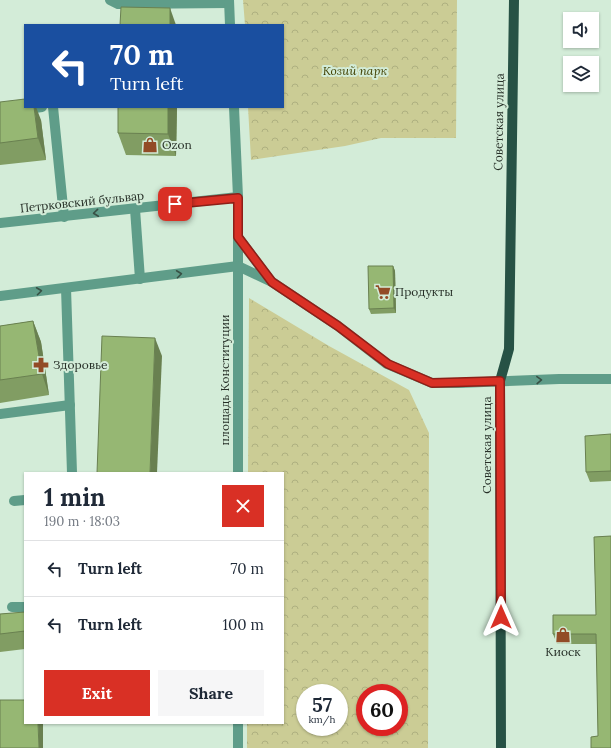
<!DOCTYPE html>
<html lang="en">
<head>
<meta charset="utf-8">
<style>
	body { margin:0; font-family:Lora,serif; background:#f6f6f7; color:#1f2937; height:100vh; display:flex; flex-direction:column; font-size:15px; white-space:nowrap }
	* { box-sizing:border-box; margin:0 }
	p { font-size:13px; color:#747a83 }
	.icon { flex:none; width:22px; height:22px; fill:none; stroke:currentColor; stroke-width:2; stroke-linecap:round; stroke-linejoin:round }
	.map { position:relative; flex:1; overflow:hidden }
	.panel { position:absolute; left:24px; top:472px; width:260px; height:252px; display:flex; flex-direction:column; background:#fff; border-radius:0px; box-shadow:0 1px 3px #0004 }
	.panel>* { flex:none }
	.top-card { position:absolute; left:24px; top:24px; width:260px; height:84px; border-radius:0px; box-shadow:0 1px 3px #0004; background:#1a4fa0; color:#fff; overflow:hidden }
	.controls { position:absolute; left:563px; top:12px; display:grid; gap:8px }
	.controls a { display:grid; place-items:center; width:36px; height:36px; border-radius:0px; background:#fff; box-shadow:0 1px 3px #0004; font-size:20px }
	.speed { position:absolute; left:296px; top:684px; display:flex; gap:8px; font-size:20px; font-weight:700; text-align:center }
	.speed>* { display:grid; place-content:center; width:52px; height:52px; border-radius:50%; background:#fff; box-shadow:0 1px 3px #0004; line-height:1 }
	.speed small { font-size:10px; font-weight:400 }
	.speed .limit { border:6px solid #d22; background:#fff; color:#111 }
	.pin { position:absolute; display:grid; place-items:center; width:34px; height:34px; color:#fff; margin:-17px; border-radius:8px; box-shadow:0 2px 6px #0006 }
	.me { position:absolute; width:44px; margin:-22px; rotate:0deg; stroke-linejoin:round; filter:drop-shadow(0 0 3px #0008) }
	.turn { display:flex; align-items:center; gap:14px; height:84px; padding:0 20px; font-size:18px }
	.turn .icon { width:52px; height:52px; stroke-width:2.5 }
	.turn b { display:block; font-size:28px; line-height:34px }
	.round { display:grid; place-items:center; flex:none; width:42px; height:42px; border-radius:0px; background:#f6f6f7 }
	.overview { display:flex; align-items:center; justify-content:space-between; height:68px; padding:0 20px }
	h1 { font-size:24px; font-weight:800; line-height:30px }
	.action { display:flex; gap:8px; margin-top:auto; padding:8px 20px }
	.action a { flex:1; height:46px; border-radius:0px; background:#d93025; color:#fff; font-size:16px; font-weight:800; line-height:46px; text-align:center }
	.action a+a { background:#f6f6f7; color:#1f2937 }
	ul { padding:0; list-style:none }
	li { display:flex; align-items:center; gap:12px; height:56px; padding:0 20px; border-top:1px solid #e0e1e3 }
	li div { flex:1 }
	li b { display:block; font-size:15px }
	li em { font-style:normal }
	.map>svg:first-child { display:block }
</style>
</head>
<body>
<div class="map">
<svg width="611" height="748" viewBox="0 0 611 748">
	<defs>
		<pattern id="park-crowns" width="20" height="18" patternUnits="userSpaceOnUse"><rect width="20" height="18" fill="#cbcc95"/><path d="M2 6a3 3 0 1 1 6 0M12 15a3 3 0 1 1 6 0" fill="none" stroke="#aeb080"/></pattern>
	</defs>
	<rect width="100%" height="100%" fill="#d3ecd8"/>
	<g fill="url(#park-crowns)" fill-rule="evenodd">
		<path d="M 243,0 L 457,0 L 456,138 L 381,138 L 345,146 L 251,160 L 248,107 L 283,107 L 283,25 L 245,25 Z"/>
		<path d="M 249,298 L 329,346 L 409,390 L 429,433 L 428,748 L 247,748 L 247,723 L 283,723 L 283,473 L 248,473 ZM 305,693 L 339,693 L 339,727 L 305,727 ZM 365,693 L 399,693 L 399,727 L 365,727 Z"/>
	</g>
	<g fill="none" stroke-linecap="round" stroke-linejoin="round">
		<g stroke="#5f9d89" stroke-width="10">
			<path d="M 110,0 L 118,4 L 229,3"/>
			<path d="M 229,0 L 230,25"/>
			<path d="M 53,107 L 64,217"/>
			<path d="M 234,107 L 238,197 L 238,473"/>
			<path d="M 0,113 L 42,107"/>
			<path d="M 135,209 L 140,279"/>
			<path d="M 0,223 L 238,197"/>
			<path d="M 238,237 L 270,280"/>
			<path d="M 66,288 L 72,473"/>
			<path d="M 0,296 L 238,266 L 272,282 L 338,326 L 387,364 L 432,383 L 458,383 L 559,379 L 611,379"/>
			<path d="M 0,414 L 70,405"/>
			<path d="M 14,501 L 25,500"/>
			<path d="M 12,607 L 25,607"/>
			<path d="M 238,748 L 238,723"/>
		</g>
		<path stroke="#275245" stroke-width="10" d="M 501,748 L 500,381 L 509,349 L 514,0"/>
	</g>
	<g fill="#819d63">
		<path d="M 0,102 L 41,120 L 46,160 L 0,165 Z"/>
		<path d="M 177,107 L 176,156 L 126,155 L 118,133 Z"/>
		<path d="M 393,266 L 395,271 L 396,313 L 371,314 L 369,309 Z"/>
		<path d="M 33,321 L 41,342 L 49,395 L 0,403 L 0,326 Z"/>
		<path d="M 611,434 L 611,481 L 590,482 L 586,472 Z"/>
		<path d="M 611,536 L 611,748 L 591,748 L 591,737 L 598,736 L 597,644 L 557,644 L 553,634 L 553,615 L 596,615 L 594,537 Z"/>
		<path d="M 25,612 L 25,649 L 0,652 L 0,614 Z"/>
	</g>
	<g fill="#698050">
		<path d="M 170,8 L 176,25 L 170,25 Z"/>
		<path d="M 34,107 L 36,107 L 41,120 L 46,160 L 38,138 Z"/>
		<path d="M 168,107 L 177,107 L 176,156 L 168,134 Z"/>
		<path d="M 393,266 L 395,271 L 396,313 L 394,308 Z"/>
		<path d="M 33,321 L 41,342 L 49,395 L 42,374 Z"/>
		<path d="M 155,338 L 162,356 L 157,473 L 150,473 Z"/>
		<path d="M 38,723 L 43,723 L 43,748 L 39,748 Z"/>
	</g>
	<g fill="#96b773" stroke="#698050">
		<path d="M 121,7 L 170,8 L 170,25 L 120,25 Z"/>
		<path d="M 25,99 L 25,107 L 34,107 L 38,138 L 0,143 L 0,102 Z"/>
		<path d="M 118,107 L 168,107 L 168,134 L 118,133 Z"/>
		<path d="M 368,266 L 393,266 L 394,308 L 369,309 Z"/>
		<path d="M 33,321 L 42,374 L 0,380 L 0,326 Z"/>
		<path d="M 102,336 L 155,338 L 150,473 L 97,473 Z"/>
		<path d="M 611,434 L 611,471 L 586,472 L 585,436 Z"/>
		<path d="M 611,536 L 611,748 L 591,748 L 591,737 L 598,736 L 596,634 L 553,634 L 553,615 L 596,615 L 594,537 Z"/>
		<path d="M 25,612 L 25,631 L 0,634 L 0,614 Z"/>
		<path d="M 0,700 L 25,700 L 25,723 L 38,723 L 39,748 L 0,748 Z"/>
	</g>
	<defs><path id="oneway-chevron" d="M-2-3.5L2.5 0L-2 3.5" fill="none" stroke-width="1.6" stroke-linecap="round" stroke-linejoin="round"/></defs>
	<g stroke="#385145">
		<use href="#oneway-chevron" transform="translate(96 213) rotate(174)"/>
		<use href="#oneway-chevron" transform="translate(179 274) rotate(-7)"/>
		<use href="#oneway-chevron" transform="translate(39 291) rotate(-7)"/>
		<use href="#oneway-chevron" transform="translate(539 380) rotate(-2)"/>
	</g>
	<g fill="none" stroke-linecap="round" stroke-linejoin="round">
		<defs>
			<path id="route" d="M 175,204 L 238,198 L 238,237 L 272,282 L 338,326 L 388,364 L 432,383 L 500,381 L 501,617"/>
		</defs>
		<use href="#route" stroke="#8d1f18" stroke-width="10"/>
		<use href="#route" stroke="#d93025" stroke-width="7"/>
	</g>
	<defs>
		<symbol id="shop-bare" viewBox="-9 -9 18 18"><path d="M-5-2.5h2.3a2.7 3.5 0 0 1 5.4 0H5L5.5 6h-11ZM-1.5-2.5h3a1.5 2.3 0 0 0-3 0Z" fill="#924b26" stroke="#d3ecd8" stroke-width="2.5" paint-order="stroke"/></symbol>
		<symbol id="supermarket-bare" viewBox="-9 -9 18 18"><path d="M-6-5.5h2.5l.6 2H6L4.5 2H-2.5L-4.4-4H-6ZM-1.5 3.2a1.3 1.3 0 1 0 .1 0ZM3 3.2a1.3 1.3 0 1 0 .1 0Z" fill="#924b26" stroke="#d3ecd8" stroke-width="2.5" paint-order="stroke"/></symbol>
		<symbol id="pharmacy-bare" viewBox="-9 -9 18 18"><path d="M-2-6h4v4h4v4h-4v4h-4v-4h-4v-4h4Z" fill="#924b26" stroke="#d3ecd8" stroke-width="2.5" paint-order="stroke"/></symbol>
	</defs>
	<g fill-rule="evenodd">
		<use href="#shop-bare" x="139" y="134" width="22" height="22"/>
		<use href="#supermarket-bare" x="372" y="281" width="22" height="22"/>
		<use href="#pharmacy-bare" x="30" y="354" width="22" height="22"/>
		<use href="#shop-bare" x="552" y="624" width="22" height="22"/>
	</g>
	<g text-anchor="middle" stroke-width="4" stroke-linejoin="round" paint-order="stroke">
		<g font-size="12" font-style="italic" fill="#424102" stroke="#d3ecd8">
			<text x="355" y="75">Козий парк</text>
		</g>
		<g font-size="12" fill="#273028" stroke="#d3ecd8">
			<text transform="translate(499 122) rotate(-89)" y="4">Советская улица</text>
			<text transform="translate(82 202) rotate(-6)" y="4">Петрковский бульвар</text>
			<text transform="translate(225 380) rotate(-90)" y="4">площадь Конституции</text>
			<text transform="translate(487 445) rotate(-90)" y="4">Советская улица</text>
		</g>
		<g font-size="12" fill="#273028" stroke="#d3ecd8" text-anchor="start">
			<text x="162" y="149">Ozon</text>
			<text x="395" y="296">Продукты</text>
			<text x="53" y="369">Здоровье</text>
			<text x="563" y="656" text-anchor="middle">Киоск</text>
		</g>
	</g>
</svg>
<div class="controls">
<a><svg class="icon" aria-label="sound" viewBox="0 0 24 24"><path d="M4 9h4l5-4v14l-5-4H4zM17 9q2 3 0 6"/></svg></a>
<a><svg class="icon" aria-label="layers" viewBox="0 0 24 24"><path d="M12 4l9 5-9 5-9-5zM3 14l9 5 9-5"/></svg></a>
</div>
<div class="speed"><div>57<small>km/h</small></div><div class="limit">60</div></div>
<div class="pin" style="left:175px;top:204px;background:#d93025"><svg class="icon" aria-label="arrive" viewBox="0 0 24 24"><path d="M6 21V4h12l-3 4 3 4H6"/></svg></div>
<svg class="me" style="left:501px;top:617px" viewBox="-20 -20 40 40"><path d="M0-17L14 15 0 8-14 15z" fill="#d93025" stroke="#fff" stroke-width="4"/></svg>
<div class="top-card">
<div class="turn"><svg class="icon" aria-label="left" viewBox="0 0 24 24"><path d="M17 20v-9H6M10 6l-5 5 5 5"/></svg><div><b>70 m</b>Turn left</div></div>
</div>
<section class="panel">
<div class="overview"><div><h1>1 min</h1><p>190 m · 18:03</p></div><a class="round" style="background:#d93025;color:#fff"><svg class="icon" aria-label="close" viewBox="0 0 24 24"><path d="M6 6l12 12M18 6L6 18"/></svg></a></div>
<ul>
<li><svg class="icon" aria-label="left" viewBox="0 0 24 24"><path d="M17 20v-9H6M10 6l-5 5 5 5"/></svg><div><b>Turn left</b></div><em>70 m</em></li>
<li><svg class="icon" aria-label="left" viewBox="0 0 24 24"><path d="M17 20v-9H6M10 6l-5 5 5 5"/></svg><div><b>Turn left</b></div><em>100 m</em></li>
</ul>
<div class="action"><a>Exit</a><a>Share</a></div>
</section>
</div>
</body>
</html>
